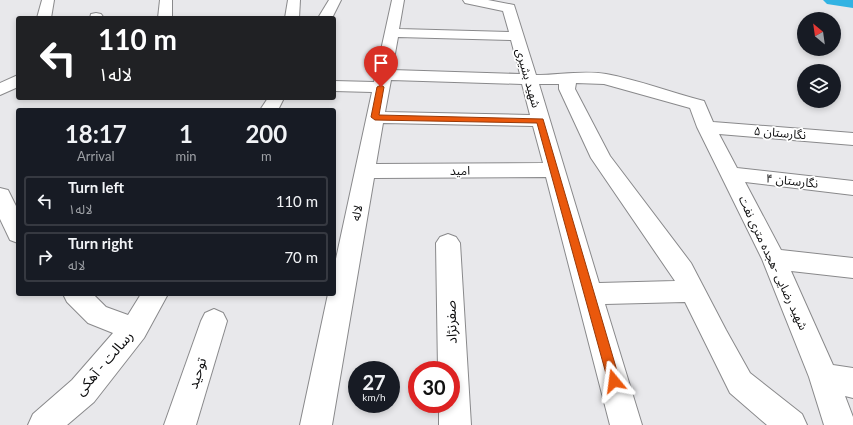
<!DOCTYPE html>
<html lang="en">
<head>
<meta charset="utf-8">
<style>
	body { margin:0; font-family:Lato,"Noto Sans Arabic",sans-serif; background:#20242c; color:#f1f3f6; height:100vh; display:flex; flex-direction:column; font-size:15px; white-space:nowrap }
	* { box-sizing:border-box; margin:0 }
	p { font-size:13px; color:#9ea1a6 }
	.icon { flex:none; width:22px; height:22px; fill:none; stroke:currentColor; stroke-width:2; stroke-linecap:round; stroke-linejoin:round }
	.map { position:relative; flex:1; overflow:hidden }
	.panel { position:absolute; left:16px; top:108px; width:320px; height:188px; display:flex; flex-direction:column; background:#171b24; border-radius:4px; box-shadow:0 2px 6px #0003 }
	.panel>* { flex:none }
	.guide { position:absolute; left:16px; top:16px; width:320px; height:84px; border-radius:4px; box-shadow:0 2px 6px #0003; background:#202124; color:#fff; overflow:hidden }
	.needle { width:26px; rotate:331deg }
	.controls { position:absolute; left:797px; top:12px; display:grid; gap:8px }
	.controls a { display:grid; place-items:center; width:44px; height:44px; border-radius:50%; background:#171b24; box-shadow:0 2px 6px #0003; font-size:20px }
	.speed { position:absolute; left:348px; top:361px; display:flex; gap:8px; font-size:20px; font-weight:700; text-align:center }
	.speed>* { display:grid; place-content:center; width:52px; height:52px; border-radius:50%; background:#171b24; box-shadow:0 2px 6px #0003; line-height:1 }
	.speed small { font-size:10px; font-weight:400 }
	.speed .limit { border:6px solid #d22; background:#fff; color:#111 }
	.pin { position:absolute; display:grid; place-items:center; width:34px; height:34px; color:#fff; margin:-41px -17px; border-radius:50% 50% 50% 0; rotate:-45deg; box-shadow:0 0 4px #0007 }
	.pin .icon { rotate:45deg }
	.me { position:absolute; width:44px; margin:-22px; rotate:344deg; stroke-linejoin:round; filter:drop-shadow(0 0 3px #0008) }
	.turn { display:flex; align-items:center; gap:14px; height:84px; padding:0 16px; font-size:18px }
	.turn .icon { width:52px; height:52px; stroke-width:2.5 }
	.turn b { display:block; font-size:28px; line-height:34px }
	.eta { display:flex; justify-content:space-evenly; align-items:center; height:68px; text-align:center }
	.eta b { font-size:24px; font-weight:700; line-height:28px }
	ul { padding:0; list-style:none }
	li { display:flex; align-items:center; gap:12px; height:50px; margin:0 8px 6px; padding:0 8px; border:2px solid #363941; border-radius:4px }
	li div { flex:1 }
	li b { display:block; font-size:15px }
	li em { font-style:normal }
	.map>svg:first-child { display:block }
</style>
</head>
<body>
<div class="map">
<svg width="853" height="425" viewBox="0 0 853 425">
	<rect width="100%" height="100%" fill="#e8e8eb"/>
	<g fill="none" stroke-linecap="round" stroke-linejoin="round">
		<path fill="#32b3e3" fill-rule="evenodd" d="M 823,0 L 853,0 L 853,8 L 827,4 Z"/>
		<defs>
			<g id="minor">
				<path d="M 42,0 L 54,0 L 51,18 L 37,18 Z"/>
				<path d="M 160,0 L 172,0 L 172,18 L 158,18 Z"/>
				<path d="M 288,0 L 300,0 L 299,18 L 285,18 Z"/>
				<path d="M 329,0 L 341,0 L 332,18 L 318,18 Z"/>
				<path d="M 392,0 L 404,0 L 399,29 L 509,32 L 503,11 L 465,3 L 463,0 L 488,0 L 514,5 L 536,75 C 559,75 583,70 606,74 C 639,80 672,93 704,101 L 713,122 L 853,133 L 853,145 L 719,134 L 737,168 L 853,181 L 853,195 L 745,182 L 781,250 L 853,258 L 853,278 L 791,271 L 833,365 L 853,368 L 853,398 L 845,396 L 853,417 L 853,425 L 824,425 L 809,377 L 762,259 L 697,127 L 690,108 L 604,84 L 576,83 L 575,89 L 610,156 L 691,263 L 726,330 L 750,373 L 802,414 L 807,425 L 767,425 L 730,393 L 685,302 L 605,304 L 642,425 L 610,425 L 546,177 L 374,178 L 332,425 L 300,425 L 328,294 L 334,294 L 334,268 L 372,92 L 334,91 L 334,81 L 374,82 ZM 398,37 L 511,40 L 520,74 L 392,70 ZM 391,80 L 522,84 L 530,115 L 385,112 ZM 539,84 L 559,84 L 559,89 L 591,158 L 675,281 L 599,283 ZM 383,123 L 533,126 L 543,163 L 376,164 Z"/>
				<path d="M 96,13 L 101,14 L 104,18 L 90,18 L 91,14 Z"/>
				<path d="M 18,75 L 18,87 L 0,95 L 0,83 Z"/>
				<path d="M 268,98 L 284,98 L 278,110 L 260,110 Z"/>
				<path d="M 0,188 L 8,190 L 18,210 L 18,243 L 10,240 L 0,219 Z"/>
				<path d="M 448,234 L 456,237 L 460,243 L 471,425 L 439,425 L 439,404 L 451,404 L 451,370 L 438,370 L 436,243 L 440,237 Z"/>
				<path d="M 63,294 L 93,294 L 106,307 L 128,315 L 141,294 L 168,294 L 144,338 L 94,402 L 67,425 L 28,425 L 33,414 L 72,380 L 113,333 L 88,323 L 67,302 Z"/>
				<path d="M 214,309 L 223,313 L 227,321 L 196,425 L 164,425 L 201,321 L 205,313 Z"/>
			</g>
		</defs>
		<use href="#minor" stroke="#89898b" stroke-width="2"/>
		<use href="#minor" fill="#fff" fill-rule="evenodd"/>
	</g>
	<path fill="#ea580c" stroke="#983908" d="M 381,85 L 384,87 L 379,115 L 543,119 L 620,381 L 618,385 L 614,387 L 609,385 L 608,381 L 537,123 L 375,120 L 371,117 L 377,87 Z"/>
	<g text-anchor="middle" stroke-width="3.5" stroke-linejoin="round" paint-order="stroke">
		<g font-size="12" fill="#0c0c0d" stroke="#fff">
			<text transform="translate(528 78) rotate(74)" y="4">شهید بشیری</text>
			<text transform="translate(780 133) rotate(5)" y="4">نگارستان ۵</text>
			<text x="460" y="175">امید</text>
			<text transform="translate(792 181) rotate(6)" y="4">نگارستان ۴</text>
			<text transform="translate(357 213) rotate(-79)" y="4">لاله</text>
			<text transform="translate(773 263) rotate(65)" y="4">شهید رضایی -هجده متری نفت</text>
		</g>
		<g font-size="14" fill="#0c0c0d" stroke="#fff">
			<text transform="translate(451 322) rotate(-92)" y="5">صفرنژاد</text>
			<text transform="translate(104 363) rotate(-49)" y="5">رسالت - آهکی</text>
			<text transform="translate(197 373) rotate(-72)" y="5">توحید</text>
		</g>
	</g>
</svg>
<div class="controls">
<a><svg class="needle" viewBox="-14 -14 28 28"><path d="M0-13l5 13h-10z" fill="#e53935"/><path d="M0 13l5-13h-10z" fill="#9ea1a6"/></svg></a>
<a><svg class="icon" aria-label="layers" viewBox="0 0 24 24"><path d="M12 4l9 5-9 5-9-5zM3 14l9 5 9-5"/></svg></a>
</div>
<div class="speed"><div>27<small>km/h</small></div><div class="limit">30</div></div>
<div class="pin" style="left:381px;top:87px;background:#d93025"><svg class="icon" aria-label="arrive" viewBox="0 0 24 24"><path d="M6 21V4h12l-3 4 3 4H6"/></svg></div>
<svg class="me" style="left:614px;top:381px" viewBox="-20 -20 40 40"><path d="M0-17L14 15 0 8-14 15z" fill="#ea580c" stroke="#fff" stroke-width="4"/></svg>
<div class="guide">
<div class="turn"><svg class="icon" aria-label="left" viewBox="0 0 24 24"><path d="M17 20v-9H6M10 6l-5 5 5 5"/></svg><div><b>110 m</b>لاله۱</div></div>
</div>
<section class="panel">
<div class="eta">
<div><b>18:17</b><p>Arrival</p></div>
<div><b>1</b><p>min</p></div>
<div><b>200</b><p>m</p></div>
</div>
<ul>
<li><svg class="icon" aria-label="left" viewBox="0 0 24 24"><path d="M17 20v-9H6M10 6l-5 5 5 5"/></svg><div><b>Turn left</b><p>لاله۱</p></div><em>110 m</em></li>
<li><svg class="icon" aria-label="right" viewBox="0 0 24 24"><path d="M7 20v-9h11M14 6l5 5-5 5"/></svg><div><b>Turn right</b><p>لاله</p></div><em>70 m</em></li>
</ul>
</section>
</div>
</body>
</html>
